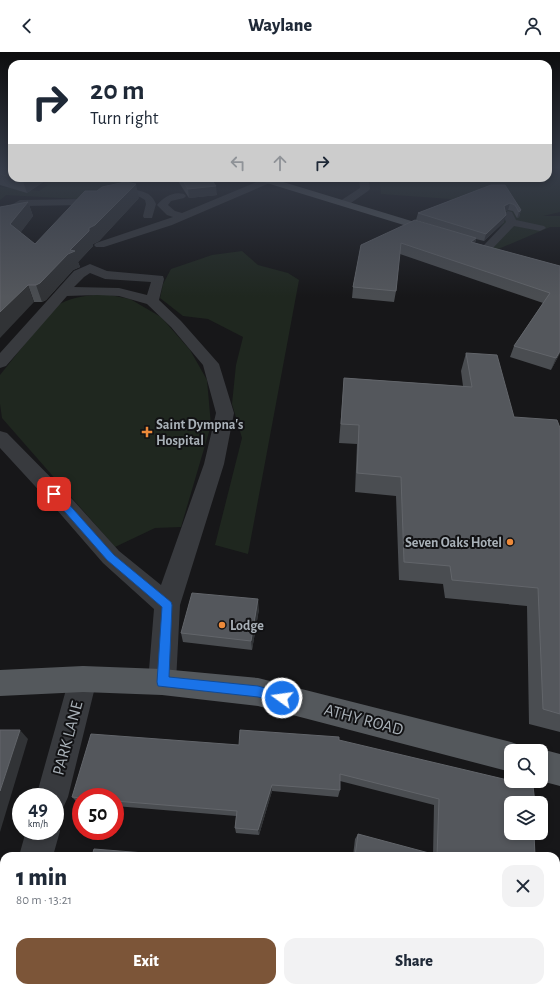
<!DOCTYPE html>
<html lang="en">
<head>
<meta charset="utf-8">
<style>
	body { margin:0; font-family:"Alegreya Sans",sans-serif; background:#f2f2f3; color:#1f2937; height:100vh; display:flex; flex-direction:column; font-size:15px; white-space:nowrap }
	* { box-sizing:border-box; margin:0 }
	p { font-size:13px; color:#747a83 }
	.icon { flex:none; width:22px; height:22px; fill:none; stroke:currentColor; stroke-width:2; stroke-linecap:round; stroke-linejoin:round }
	.map { position:relative; flex:1; overflow:hidden }
	.panel { position:absolute; left:0px; top:800px; width:560px; height:140px; display:flex; flex-direction:column; background:#fff; border-radius:12px 12px 0 0; box-shadow:0 2px 6px #0003 }
	.panel>* { flex:none }
	.hud { position:absolute; left:8px; top:8px; width:544px; height:122px; border-radius:12px; box-shadow:0 2px 6px #0003; background:#fff; color:#1f2937; overflow:hidden }
	.fabs { position:absolute; left:504px; top:692px; display:grid; gap:8px }
	.fabs a { display:grid; place-items:center; width:44px; height:44px; border-radius:8px; background:#fff; box-shadow:0 2px 6px #0003; font-size:20px }
	.speed { position:absolute; left:12px; top:736px; display:flex; gap:8px; font-size:20px; font-weight:700; text-align:center }
	.speed>* { display:grid; place-content:center; width:52px; height:52px; border-radius:50%; background:#fff; box-shadow:0 2px 6px #0003; line-height:1 }
	.speed small { font-size:10px; font-weight:400 }
	.speed .limit { border:6px solid #d22; background:#fff; color:#111 }
	.pin { position:absolute; display:grid; place-items:center; width:34px; height:34px; color:#fff; margin:-17px; border-radius:8px; box-shadow:0 2px 6px #0006 }
	.me { position:absolute; width:44px; margin:-22px; rotate:284deg; stroke-linejoin:round; filter:drop-shadow(0 0 3px #0008) }
	.turn { display:flex; align-items:center; gap:14px; height:84px; padding:0 16px; font-size:18px }
	.turn .icon { width:52px; height:52px; stroke-width:2.5 }
	.turn b { display:block; font-size:28px; line-height:34px }
	.lanes { display:flex; align-items:center; height:38px; padding:0 16px; background:#0003; justify-content:center; gap:20px; direction:ltr }
	.lanes .off { opacity:.35 }
	.round { display:grid; place-items:center; flex:none; width:42px; height:42px; border-radius:12px; background:#f2f2f3 }
	.head { display:flex; align-items:center; justify-content:space-between; height:68px; padding:0 16px }
	h1 { font-size:24px; font-weight:800; line-height:30px }
	.action { display:flex; gap:8px; margin-top:auto; padding:8px 16px }
	.action a { flex:1; height:46px; border-radius:12px; background:#7c5538; color:#fff; font-size:16px; font-weight:800; line-height:46px; text-align:center }
	.action a+a { background:#f2f2f3; color:#1f2937 }
	header { display:flex; justify-content:space-between; align-items:center; height:52px; padding:0 16px; background:#fff; font-size:18px; font-weight:800 }
	.map>svg:first-child { display:block }
</style>
</head>
<body>
<header><svg class="icon" aria-label="back" viewBox="0 0 24 24"><path d="M15 5l-7 7 7 7"/></svg>Waylane<svg class="icon" aria-label="person" viewBox="0 0 24 24"><circle cx="12" cy="8" r="4"/><path d="M4 21q1-7 8-7t8 7"/></svg></header>
<div class="map">
<svg width="560" height="940" viewBox="0 0 560 940">
	<rect width="100%" height="100%" fill="#171719"/>
	<g fill="#1f271f">
		<path d="M 548,121 L 560,124 L 560,160 L 543,164 L 560,164 L 560,175 L 550,175 L 496,198 L 488,195 L 505,168 L 495,164 L 452,151 L 450,147 L 381,142 L 379,126 L 548,126 Z"/>
		<path d="M 91,126 L 141,126 L 124,135 L 78,147 L 6,143 L 0,148 L 0,135 L 39,139 L 48,133 L 43,132 C 52,127 78,128 91,126 Z"/>
		<path d="M 242,199 L 258,213 L 288,221 L 299,228 L 248,502 L 215,493 L 242,386 L 232,352 L 236,313 L 243,285 L 208,267 L 183,264 L 160,246 L 163,232 L 171,217 L 212,203 Z"/>
		<path d="M 93,243 L 110,243 L 130,247 L 161,265 L 190,298 L 207,328 L 211,373 L 181,475 L 155,476 L 115,495 L 2,366 L 0,352 L 0,323 L 52,258 C 64,247 77,245 93,243 Z"/>
		<path d="M 166,936 L 397,936 L 401,940 L 165,940 Z"/>
	</g>
	<g fill="none" stroke-linecap="round" stroke-linejoin="round">
		<g fill="#383a3e" fill-rule="evenodd">
			<path d="M 266,126 L 272,126 L 274,128 L 272,130 L 172,173 L 104,195 L 96,195 L 94,193 L 96,191 L 173,165 L 167,163 L 157,153 C 163,145 174,139 184,142 L 186,144 L 184,146 L 171,149 L 168,153 L 175,159 L 182,161 Z"/>
			<path d="M 359,126 L 369,126 L 370,137 L 368,139 L 348,153 L 340,153 L 339,151 L 340,149 L 360,136 Z"/>
			<path d="M 128,137 C 141,139 151,139 156,152 L 152,166 L 144,166 L 143,164 L 146,152 L 145,148 L 140,145 L 128,143 L 83,153 L 22,154 L 0,167 L 0,159 L 20,148 L 83,147 Z"/>
			<path d="M 508,159 L 512,160 L 516,168 L 544,174 L 546,176 L 540,179 L 514,174 L 492,197 L 484,197 L 482,195 L 484,193 L 506,170 L 503,162 Z"/>
			<path d="M 90,212 L 107,219 L 163,224 L 164,227 L 159,248 L 181,269 L 219,312 L 234,361 L 224,412 L 180,553 L 176,630 L 172,639 L 162,643 L 152,639 L 148,630 L 154,557 L 103,511 L 57,458 L 0,396 L 0,379 L 7,381 L 73,448 L 119,499 L 161,533 L 204,412 L 216,361 L 203,313 L 171,275 L 147,252 L 119,244 L 97,243 L 67,244 L 6,314 L 0,316 L 0,301 L 74,219 ZM 90,221 L 105,227 L 151,230 L 147,243 L 119,236 L 74,235 L 84,225 Z"/>
			<path d="M 83,614 L 93,618 L 97,627 L 68,745 L 63,756 L 55,760 L 55,745 L 36,745 L 69,627 L 73,618 Z"/>
			<path d="M 55,767 L 60,779 L 53,804 L 19,804 L 26,779 L 55,779 Z"/>
			<path d="M 0,859 L 4,860 L 4,898 L 0,897 Z"/>
			<path d="M 4,902 L 4,936 L 19,936 L 18,940 L 0,940 L 0,903 Z"/>
		</g>
		<g fill="#54585c" fill-rule="evenodd">
			<path d="M 255,126 L 270,126 L 441,178 L 443,180 L 441,182 L 433,182 L 257,128 Z"/>
			<path d="M 83,614 L 162,617 L 258,626 L 511,690 L 522,694 L 524,699 L 511,699 L 511,720 L 258,654 L 162,643 L 83,640 L 0,644 L 0,618 Z"/>
			<path d="M 541,697 L 560,702 L 560,734 L 541,729 L 541,699 L 537,699 Z"/>
		</g>
	</g>
	<g fill="#4a4d51">
		<path d="M 0,114 L 49,126 L 27,141 L 0,133 Z"/>
		<path d="M 176,126 L 210,126 L 217,143 L 189,146 Z"/>
		<path d="M 491,133 L 521,158 L 519,165 L 517,166 L 513,159 L 508,158 L 505,159 L 504,170 L 484,189 L 476,187 L 475,191 L 560,214 L 560,301 L 551,318 L 510,305 L 514,294 L 543,251 L 400,202 L 396,239 L 394,250 L 352,246 L 353,235 L 361,193 L 442,176 L 416,168 L 418,161 Z"/>
		<path d="M 139,146 L 99,189 L 93,192 L 93,194 L 78,210 L 80,215 L 73,218 L 46,248 L 42,250 L 34,250 L 0,155 L 28,150 L 33,164 L 20,181 L 35,192 Z"/>
		<path d="M 466,301 L 514,365 L 560,376 L 560,680 L 529,672 L 527,554 L 445,546 L 443,532 L 399,528 L 396,444 L 355,440 L 357,392 L 339,391 L 344,326 L 463,334 L 461,319 Z"/>
		<path d="M 259,557 L 252,598 L 183,590 L 181,581 Z"/>
		<path d="M 339,688 L 537,781 L 537,782 L 534,784 L 535,804 L 433,804 L 434,753 L 340,729 L 340,738 L 338,745 L 272,739 L 259,783 L 236,781 L 235,776 L 236,764 L 115,754 L 115,745 L 81,745 L 81,751 L 78,751 L 72,745 L 239,693 Z"/>
		<path d="M 358,782 L 429,804 L 353,804 L 355,787 Z"/>
	</g>
	<g fill="#313336">
		<path d="M 28,126 L 49,126 L 27,141 L 23,129 Z"/>
		<path d="M 136,132 L 139,146 L 99,189 L 93,192 L 93,194 L 78,210 L 80,215 L 73,218 L 46,248 L 42,250 L 36,233 L 70,198 L 89,176 Z"/>
		<path d="M 216,134 L 217,143 L 189,146 L 188,137 Z"/>
		<path d="M 28,150 L 33,164 L 15,188 L 10,172 Z"/>
		<path d="M 510,151 L 508,158 L 502,161 L 504,154 Z"/>
		<path d="M 521,158 L 519,165 L 517,166 L 519,160 Z"/>
		<path d="M 506,163 L 504,170 L 484,189 L 486,182 Z"/>
		<path d="M 476,186 L 473,197 L 471,190 Z"/>
		<path d="M 28,233 L 34,250 L 0,286 L 0,260 Z"/>
		<path d="M 560,299 L 560,301 L 551,318 L 556,306 Z"/>
		<path d="M 258,547 L 259,557 L 252,598 L 251,589 Z"/>
		<path d="M 20,678 L 28,687 L 0,780 L 0,739 Z"/>
		<path d="M 272,733 L 272,739 L 259,783 L 258,778 Z"/>
		<path d="M 147,936 L 152,936 L 151,940 L 146,940 Z"/>
	</g>
	<g fill="#54575c" stroke="#62656a">
		<path d="M 0,114 L 12,114 L 12,126 L 28,126 L 23,129 L 0,122 Z"/>
		<path d="M 181,126 L 210,126 L 216,134 L 188,137 Z"/>
		<path d="M 125,130 L 136,132 L 95,173 L 89,176 L 89,179 L 70,198 L 75,199 L 68,202 L 40,231 L 36,233 L 28,233 L 0,260 L 0,155 L 28,150 L 10,172 L 35,192 L 85,139 L 97,139 L 102,135 Z"/>
		<path d="M 491,133 L 505,133 L 521,158 L 519,160 L 515,153 L 510,151 L 504,154 L 506,163 L 486,182 L 418,161 Z"/>
		<path d="M 415,168 L 476,186 L 471,190 L 560,214 L 560,299 L 556,306 L 514,294 L 550,241 L 401,191 L 396,239 L 353,235 L 361,193 Z"/>
		<path d="M 466,301 L 497,303 L 514,365 L 557,368 L 560,376 L 560,662 L 543,657 L 538,536 L 452,528 L 450,514 L 404,510 L 401,425 L 357,421 L 359,373 L 341,372 L 344,326 L 472,335 Z"/>
		<path d="M 192,541 L 258,547 L 251,589 L 181,581 Z"/>
		<path d="M 0,678 L 20,678 L 0,739 Z"/>
		<path d="M 240,678 L 339,685 L 339,688 L 533,734 L 535,751 L 511,751 L 511,781 L 534,781 L 535,804 L 437,804 L 439,747 L 340,722 L 340,738 L 272,733 L 258,778 L 235,776 L 237,759 L 115,749 L 115,745 L 81,745 L 81,746 L 72,745 L 91,682 L 239,693 Z"/>
		<path d="M 358,782 L 429,801 L 429,804 L 355,804 Z"/>
		<path d="M 94,797 L 170,803 L 170,804 L 92,804 Z"/>
		<path d="M 57,936 L 147,936 L 146,940 L 56,940 Z"/>
	</g>
	<linearGradient id="sky" x2="0" y2="1"><stop stop-color="#0d0d0e"/><stop offset="0.47" stop-color="#363c49"/><stop offset="1" stop-color="#363c49" stop-opacity="0"/></linearGradient>
	<rect width="560" height="245" fill="url(#sky)"/>
	<path fill="#1a73e8" stroke="#114b97" d="M 54,439 L 58,440 L 114,503 L 171,550 L 172,553 L 169,625 L 258,634 L 287,642 L 288,646 L 287,650 L 282,651 L 258,645 L 158,634 L 157,630 L 162,555 L 107,508 L 51,444 L 50,442 Z"/>
	<g fill="#ed8a3a" stroke="#121214" stroke-width="1.5">
		<path d="M145 374h4v4h4v4h-4v4h-4v-4h-4v-4h4z"/>
		<circle cx="510" cy="490" r="4"/>
		<circle cx="222" cy="573" r="4"/>
	</g>
	<g text-anchor="middle" stroke-width="4" stroke-linejoin="round" paint-order="stroke">
		<g font-size="14" font-weight="bold" fill="#a9b1b8" stroke="#121214" text-anchor="start">
			<text x="156" y="377">Saint Dympna's<tspan x="156" dy="16">Hospital</tspan></text>
			<text x="502" y="495" text-anchor="end">Seven Oaks Hotel</text>
			<text x="230" y="578">Lodge</text>
		</g>
		<g font-size="17" fill="#a9b1b8" stroke="#121214">
			<text transform="translate(364 667) rotate(15)" y="6">ATHY ROAD</text>
			<text transform="translate(67 686) rotate(-75)" y="6">PARK LANE</text>
		</g>
	</g>
</svg>
<div class="fabs">
<a><svg class="icon" aria-label="search" viewBox="0 0 24 24"><circle cx="10" cy="10" r="6"/><path d="M15 15l6 6"/></svg></a>
<a><svg class="icon" aria-label="layers" viewBox="0 0 24 24"><path d="M12 4l9 5-9 5-9-5zM3 14l9 5 9-5"/></svg></a>
</div>
<div class="speed"><div>49<small>km/h</small></div><div class="limit">50</div></div>
<div class="pin" style="left:54px;top:442px;background:#d93025"><svg class="icon" aria-label="arrive" viewBox="0 0 24 24"><path d="M6 21V4h12l-3 4 3 4H6"/></svg></div>
<svg class="me" style="left:282px;top:646px" viewBox="-20 -20 40 40"><circle r="17" fill="#1a73e8" stroke="#fff" stroke-width="3"/><path d="M0-11L8 9 0 5-8 9z" fill="#fff"/></svg>
<div class="hud">
<div class="turn"><svg class="icon" aria-label="right" viewBox="0 0 24 24"><path d="M7 20v-9h11M14 6l5 5-5 5"/></svg><div><b>20 m</b>Turn right</div></div>
<div class="lanes"><svg class="icon off" aria-label="left" viewBox="0 0 24 24"><path d="M17 20v-9H6M10 6l-5 5 5 5"/></svg><svg class="icon off" aria-label="ahead" viewBox="0 0 24 24"><path d="M12 20V5M6 11l6-6 6 6"/></svg><svg class="icon" aria-label="right" viewBox="0 0 24 24"><path d="M7 20v-9h11M14 6l5 5-5 5"/></svg></div>
</div>
<section class="panel">
<div class="head"><div><h1>1 min</h1><p>80 m · 13:21</p></div><a class="round"><svg class="icon" aria-label="close" viewBox="0 0 24 24"><path d="M6 6l12 12M18 6L6 18"/></svg></a></div>
<div class="action"><a>Exit</a><a>Share</a></div>
</section>
</div>
</body>
</html>
